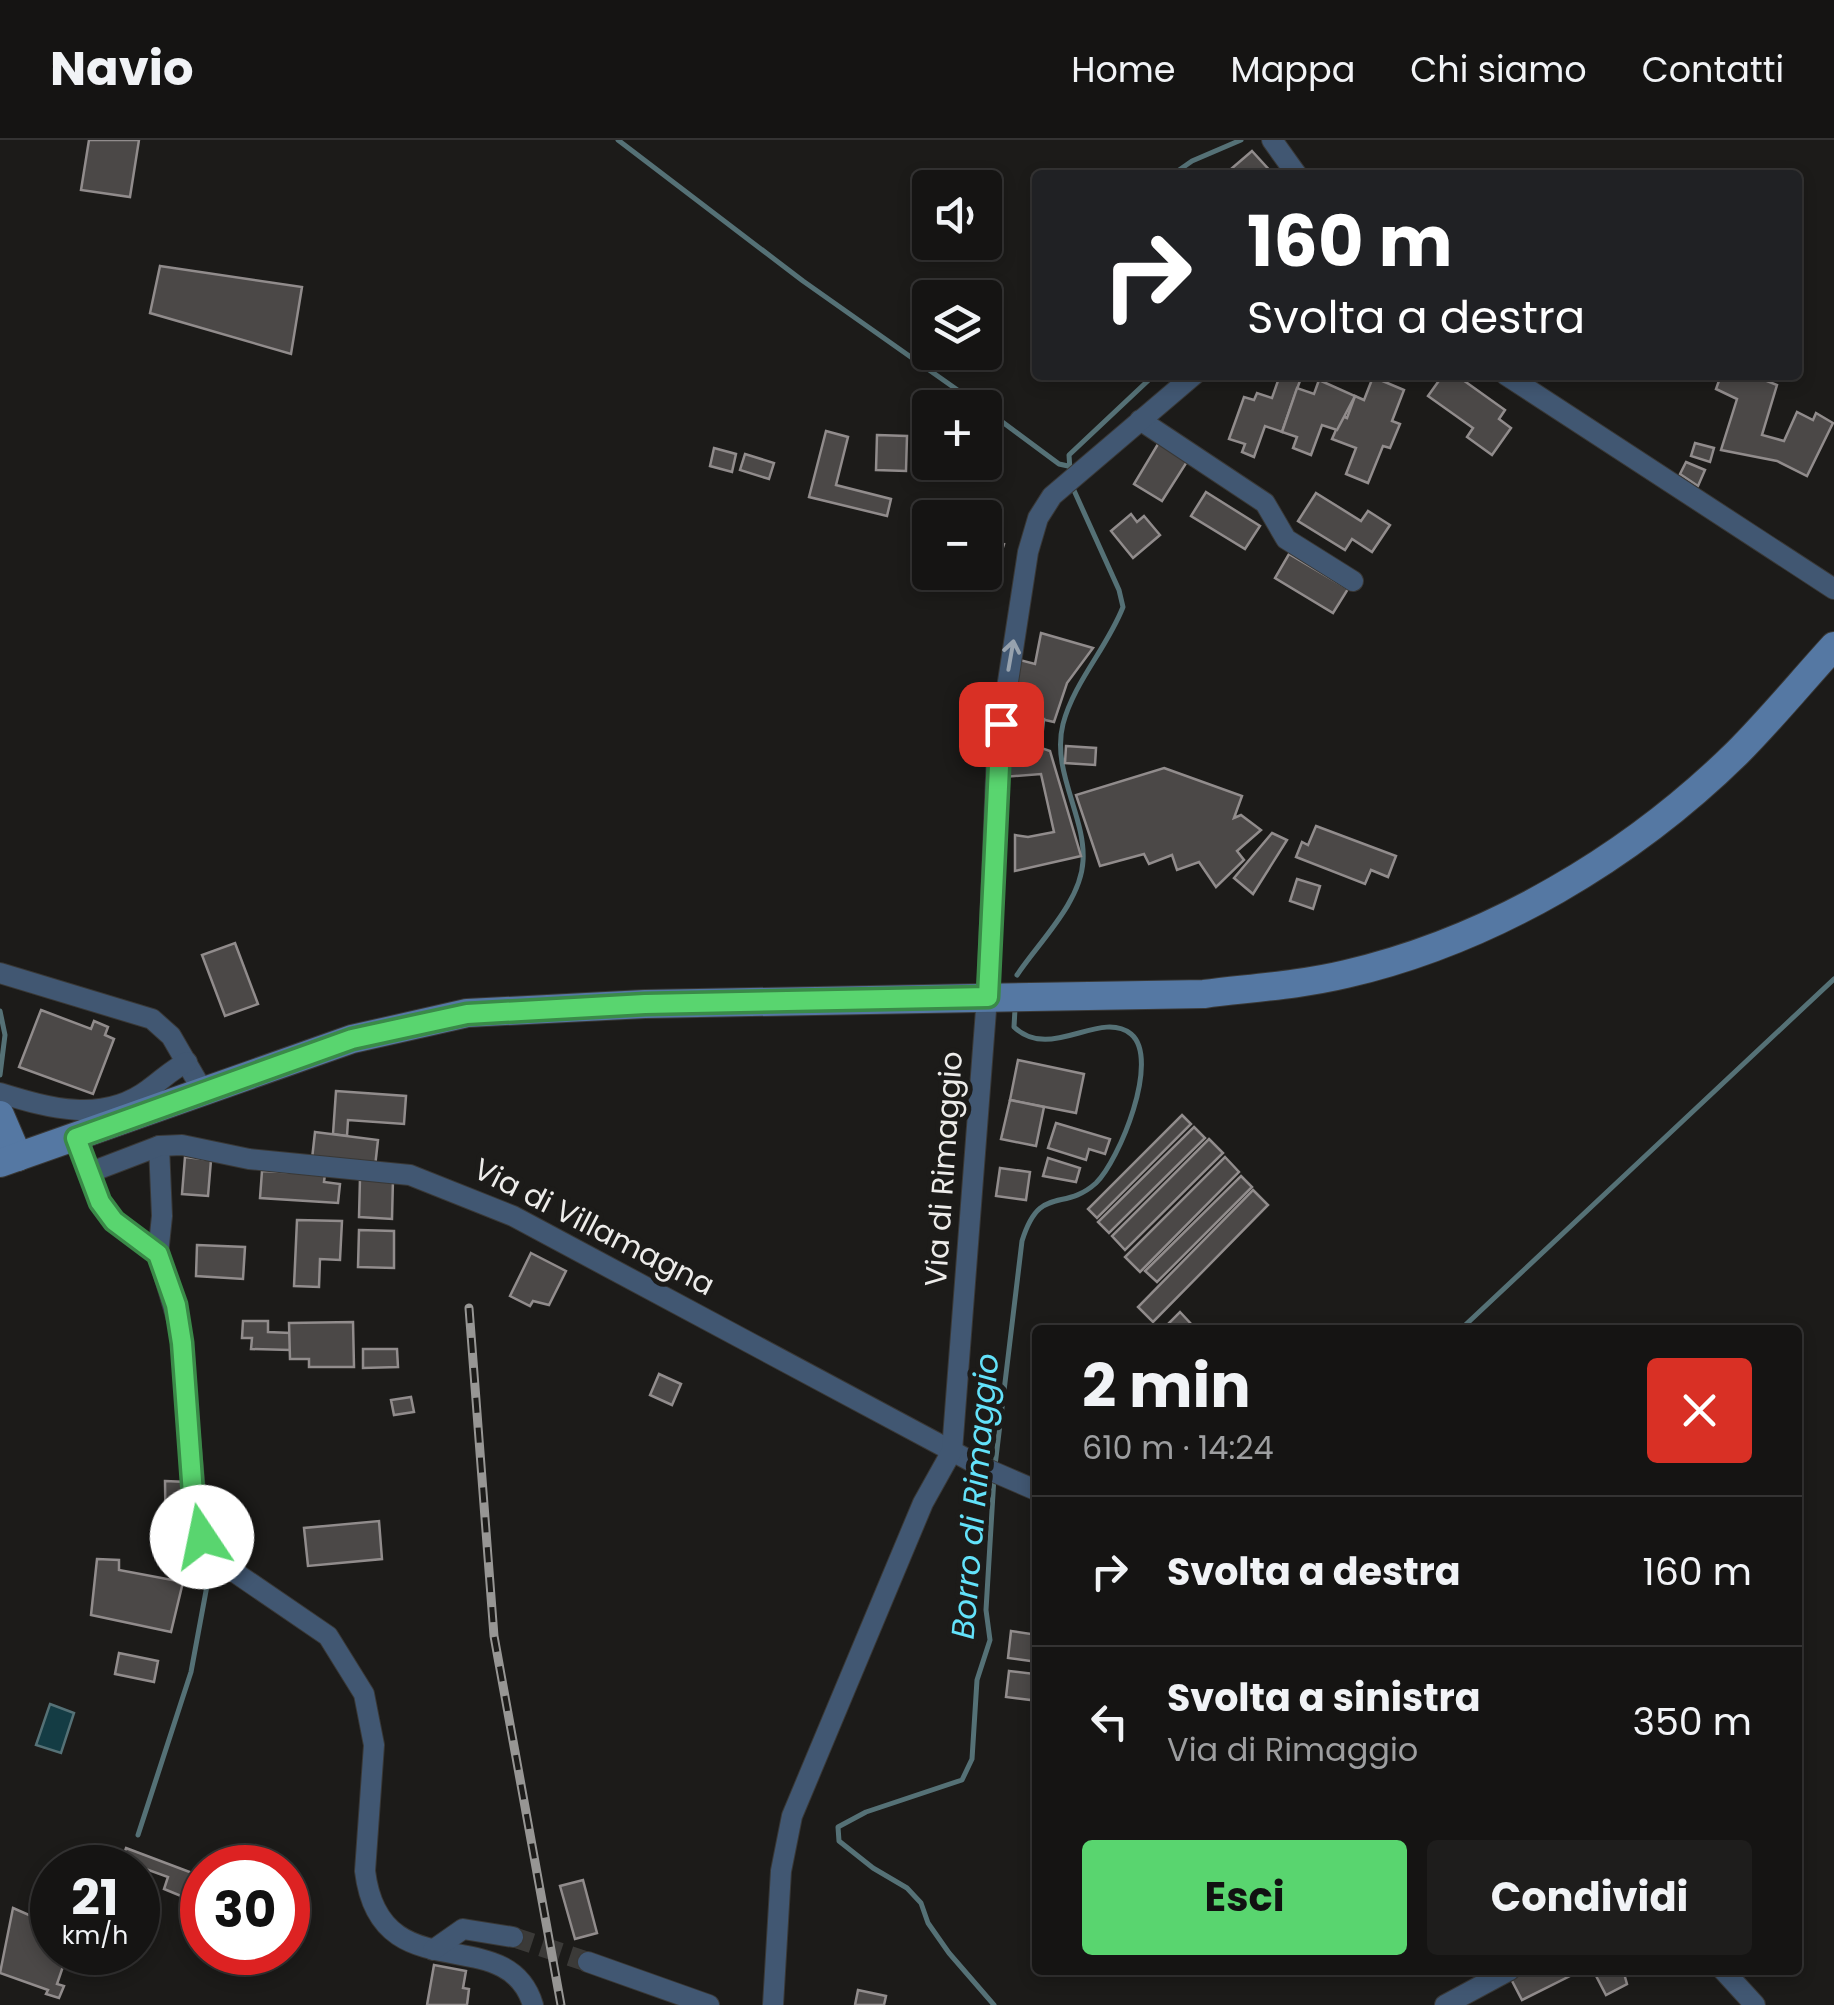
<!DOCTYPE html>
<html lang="it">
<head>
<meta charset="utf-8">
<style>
	body { margin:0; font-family:Poppins,sans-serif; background:#1e1d1c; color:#f1f3f6; height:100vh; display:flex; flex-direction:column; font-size:38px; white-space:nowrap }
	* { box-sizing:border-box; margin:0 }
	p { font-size:32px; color:#9d9ea0 }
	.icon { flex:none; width:55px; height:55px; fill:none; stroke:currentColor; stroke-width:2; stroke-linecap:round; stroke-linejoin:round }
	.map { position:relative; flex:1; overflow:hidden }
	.side { position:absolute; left:1032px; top:1185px; width:770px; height:650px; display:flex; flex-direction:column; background:#151413; border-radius:10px; box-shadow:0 5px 15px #0003,0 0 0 2px #343333 }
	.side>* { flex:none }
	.guide { position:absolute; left:1032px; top:30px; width:770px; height:210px; border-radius:10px; box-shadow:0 5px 15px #0003,0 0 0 2px #343333; background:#202124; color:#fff; overflow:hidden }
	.tools { position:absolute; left:912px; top:30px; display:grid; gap:20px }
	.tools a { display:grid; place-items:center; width:90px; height:90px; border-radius:10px; background:#151413; box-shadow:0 5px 15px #0003,0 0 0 2px #343333; font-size:50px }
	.speed { position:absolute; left:30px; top:1705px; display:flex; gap:20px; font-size:50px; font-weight:700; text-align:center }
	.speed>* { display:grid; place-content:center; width:130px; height:130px; border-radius:50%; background:#151413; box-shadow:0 5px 15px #0003,0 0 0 2px #343333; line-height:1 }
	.speed small { font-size:25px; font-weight:400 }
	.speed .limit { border:15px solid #d22; background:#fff; color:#111 }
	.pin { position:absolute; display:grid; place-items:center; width:85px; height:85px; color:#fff; margin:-42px; border-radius:20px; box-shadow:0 5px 15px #0006 }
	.me { position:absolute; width:110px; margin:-55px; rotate:349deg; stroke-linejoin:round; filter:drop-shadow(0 0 8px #0008) }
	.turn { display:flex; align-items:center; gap:35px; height:210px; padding:0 50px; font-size:45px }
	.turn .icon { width:130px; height:130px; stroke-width:2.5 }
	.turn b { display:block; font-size:70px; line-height:85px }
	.round { display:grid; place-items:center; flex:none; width:105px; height:105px; border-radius:10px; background:#1e1d1c }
	.head { display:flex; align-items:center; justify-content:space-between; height:170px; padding:0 50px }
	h1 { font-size:60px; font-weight:700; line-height:75px }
	.action { display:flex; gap:20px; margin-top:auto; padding:20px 50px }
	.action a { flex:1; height:115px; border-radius:10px; background:#59d56f; color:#111; font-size:40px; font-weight:700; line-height:115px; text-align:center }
	.action a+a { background:#1e1d1c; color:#f1f3f6 }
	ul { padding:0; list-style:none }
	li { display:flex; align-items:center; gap:30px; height:150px; padding:0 50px; border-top:2px solid #343333 }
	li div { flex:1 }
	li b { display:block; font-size:38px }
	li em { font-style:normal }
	header { display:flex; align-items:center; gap:60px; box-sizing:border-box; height:140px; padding:0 50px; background:#151413; border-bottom:2px solid #343333 }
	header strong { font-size:48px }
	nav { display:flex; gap:55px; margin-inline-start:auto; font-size:35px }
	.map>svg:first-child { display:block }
</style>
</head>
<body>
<header>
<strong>Navio</strong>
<nav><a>Home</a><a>Mappa</a><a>Chi siamo</a><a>Contatti</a></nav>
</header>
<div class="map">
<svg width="1834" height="1865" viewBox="0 0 1834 1865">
	<rect width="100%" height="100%" fill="#1c1b19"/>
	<path fill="#143c44" stroke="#557176" stroke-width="2.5" d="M 50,1564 L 74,1573 L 61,1613 L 36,1605 Z"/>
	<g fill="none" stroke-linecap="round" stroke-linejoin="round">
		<g stroke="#557176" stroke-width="5">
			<path d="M 618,0 L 803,141 L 983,268"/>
			<path d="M 1172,35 L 1192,21 L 1241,0"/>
			<path d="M 985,269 L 1059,324 L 1068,326"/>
			<path d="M 1070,330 L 1069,315 L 1154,235"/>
			<path d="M 1017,835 C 1039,802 1081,762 1083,721 C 1086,677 1051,631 1063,584 C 1074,542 1107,508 1123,467 L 1119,450 L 1072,346"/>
			<path d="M 0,871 L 5,895 L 0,935"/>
			<path d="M 1460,1190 L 1834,839"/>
			<path d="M 995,1326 L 1022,1101 C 1040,1043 1063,1073 1096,1043 C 1119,1021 1161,919 1131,894 C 1100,869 1050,922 1014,887 L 1015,869"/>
			<path d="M 138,1695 L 191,1532 L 211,1424"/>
			<path d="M 994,1865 L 949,1813 L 928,1783 L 921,1763 L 907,1748 L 873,1728 L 839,1701 L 838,1687 L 866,1672 L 962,1640 L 972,1619 L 977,1540 L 990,1500 L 986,1470 L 994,1337"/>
		</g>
	</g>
	<g fill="#4b4847" stroke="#918c8c" stroke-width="2.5">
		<path d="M 89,0 L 139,0 L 130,57 L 81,50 Z"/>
		<path d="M 1252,11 L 1274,35 L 1224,35 Z"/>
		<path d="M 160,126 L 302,147 L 291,214 L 150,173 Z"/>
		<path d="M 1280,235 L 1302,235 L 1282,292 L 1265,286 L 1254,317 L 1242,312 L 1245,304 L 1229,299 L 1244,257 L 1254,260 L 1257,253 L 1272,258 Z"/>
		<path d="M 1443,235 L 1456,235 L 1505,270 L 1499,279 L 1511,288 L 1492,315 L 1467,297 L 1473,288 L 1428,256 Z"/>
		<path d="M 1721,235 L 1752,235 L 1777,245 L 1762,295 L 1784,301 L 1797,272 L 1813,280 L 1816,273 L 1833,283 L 1807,336 L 1777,321 L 1721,310 L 1737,259 L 1716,249 Z"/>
		<path d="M 1373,237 L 1404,250 L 1392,281 L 1400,284 L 1390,308 L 1383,306 L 1368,343 L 1346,334 L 1356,308 L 1332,299 L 1342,276 L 1347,278 L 1355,256 L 1364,260 Z"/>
		<path d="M 1319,240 L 1355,256 L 1337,290 L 1322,285 L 1311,315 L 1293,308 L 1297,297 L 1282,292 L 1297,248 L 1314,254 Z"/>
		<path d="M 826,291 L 848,297 L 836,345 L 891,359 L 887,376 L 809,357 Z"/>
		<path d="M 877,295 L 907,296 L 906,331 L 876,330 Z"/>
		<path d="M 1161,299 L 1190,317 L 1162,361 L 1134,344 Z"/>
		<path d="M 1695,303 L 1714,308 L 1710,322 L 1691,316 Z"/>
		<path d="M 714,308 L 736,314 L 732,332 L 710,326 Z"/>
		<path d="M 745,314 L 774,323 L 769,339 L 740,330 Z"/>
		<path d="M 1686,322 L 1705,330 L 1698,346 L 1680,334 Z"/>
		<path d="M 1206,352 L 1260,386 L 1245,409 L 1191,376 Z"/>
		<path d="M 1316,353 L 1361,381 L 1368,371 L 1390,385 L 1372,412 L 1352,399 L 1345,410 L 1298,381 Z"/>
		<path d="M 1131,374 L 1137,382 L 1144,376 L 1160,395 L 1133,418 L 1111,391 Z"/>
		<path d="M 985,399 L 1004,404 L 997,426 L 985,423 Z"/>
		<path d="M 1289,414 L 1348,449 L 1333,473 L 1275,438 Z"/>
		<path d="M 1041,493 L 1093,508 L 1067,543 L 1054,582 L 1036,578 L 1006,581 L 1016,519 L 1035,524 Z"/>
		<path d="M 1044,579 L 1041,608 L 1050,611 L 1081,716 L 1015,731 L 1015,695 L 1028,697 L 1054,692 L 1041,634 L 1004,637 L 1006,581 Z"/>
		<path d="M 1066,606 L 1096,608 L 1095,625 L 1065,623 Z"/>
		<path d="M 1164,628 L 1242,656 L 1234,678 L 1241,675 L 1261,690 L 1237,711 L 1244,720 L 1216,747 L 1199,722 L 1177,730 L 1172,715 L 1149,724 L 1144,714 L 1100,726 L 1076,655 Z"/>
		<path d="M 1316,686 L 1396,716 L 1388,737 L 1371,730 L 1365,744 L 1296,717 L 1302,702 L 1308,705 Z"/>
		<path d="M 1272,693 L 1287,700 L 1253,754 L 1234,738 Z"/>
		<path d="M 1297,739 L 1320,746 L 1313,769 L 1290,761 Z"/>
		<path d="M 235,803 L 258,864 L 225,876 L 202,815 Z"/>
		<path d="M 41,870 L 91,889 L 94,881 L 108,887 L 105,895 L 114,899 L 93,954 L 19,927 Z"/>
		<path d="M 1018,920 L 1084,934 L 1076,973 L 1010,960 Z"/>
		<path d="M 336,951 L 406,956 L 404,984 L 348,980 L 347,996 L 333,994 Z"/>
		<path d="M 1010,960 L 1044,967 L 1036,1006 L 1001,999 Z"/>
		<path d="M 1182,975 L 1191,984 L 1097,1078 L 1088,1069 Z"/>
		<path d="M 1056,983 L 1110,999 L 1105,1014 L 1089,1009 L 1086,1020 L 1048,1008 Z"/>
		<path d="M 1194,987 L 1205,998 L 1109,1093 L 1098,1082 Z"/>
		<path d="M 315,992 L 378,1000 L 375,1027 L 312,1019 Z"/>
		<path d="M 1209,999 L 1223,1013 L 1125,1110 L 1112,1096 Z"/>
		<path d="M 185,1017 L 211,1020 L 208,1056 L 182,1054 Z"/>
		<path d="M 1225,1017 L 1239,1032 L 1140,1132 L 1125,1117 Z"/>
		<path d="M 1048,1018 L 1080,1028 L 1076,1042 L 1043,1036 Z"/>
		<path d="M 1000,1028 L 1030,1032 L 1026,1060 L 996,1056 Z"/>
		<path d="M 262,1031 L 325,1034 L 324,1042 L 340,1044 L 338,1063 L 260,1058 Z"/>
		<path d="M 1241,1036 L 1252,1047 L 1157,1142 L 1145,1131 Z"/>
		<path d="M 360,1038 L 393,1039 L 392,1079 L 359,1077 Z"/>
		<path d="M 1253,1050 L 1268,1065 L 1153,1182 L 1138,1167 Z"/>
		<path d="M 297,1080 L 342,1081 L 340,1120 L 320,1119 L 319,1147 L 294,1146 Z"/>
		<path d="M 359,1090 L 394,1091 L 394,1128 L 358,1127 Z"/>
		<path d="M 197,1105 L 245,1107 L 243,1139 L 196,1136 Z"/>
		<path d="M 531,1113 L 566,1131 L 549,1165 L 533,1161 L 530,1166 L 510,1156 Z"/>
		<path d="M 1180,1172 L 1194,1187 L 1168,1190 L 1165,1187 Z"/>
		<path d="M 243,1181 L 268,1181 L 268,1192 L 291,1193 L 290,1210 L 251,1209 L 252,1198 L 242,1198 Z"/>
		<path d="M 353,1182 L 354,1227 L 309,1227 L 309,1219 L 290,1219 L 289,1183 Z"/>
		<path d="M 363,1209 L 397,1209 L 398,1227 L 363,1228 Z"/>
		<path d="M 659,1234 L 681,1244 L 672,1265 L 650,1255 Z"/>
		<path d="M 411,1257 L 414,1272 L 394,1275 L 391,1260 Z"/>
		<path d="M 165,1341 L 187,1342 L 187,1415 L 166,1413 Z"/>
		<path d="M 379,1381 L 382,1419 L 308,1426 L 304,1388 Z"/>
		<path d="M 97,1419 L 119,1420 L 119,1430 L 183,1442 L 171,1492 L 91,1475 Z"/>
		<path d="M 1011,1491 L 1038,1495 L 1038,1522 L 1008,1518 Z"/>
		<path d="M 119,1513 L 158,1521 L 154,1542 L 115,1534 Z"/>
		<path d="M 1009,1531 L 1035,1534 L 1031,1560 L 1006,1557 Z"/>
		<path d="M 126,1708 L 195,1734 L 186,1758 L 164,1749 L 168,1737 L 146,1729 L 142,1741 L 138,1740 L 138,1728 L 119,1728 Z"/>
		<path d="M 583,1740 L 597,1793 L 575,1799 L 560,1746 Z"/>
		<path d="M 13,1768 L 52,1785 L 52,1812 L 68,1812 L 57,1844 L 64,1846 L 59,1858 L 46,1854 L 48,1850 L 0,1833 Z"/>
		<path d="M 434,1825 L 466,1831 L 463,1848 L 469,1849 L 467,1865 L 427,1865 Z"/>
		<path d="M 1523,1830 L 1577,1830 L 1578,1832 L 1522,1860 L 1510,1837 Z"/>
		<path d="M 1593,1830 L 1623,1830 L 1627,1844 L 1606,1855 Z"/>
		<path d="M 858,1850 L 886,1856 L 884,1865 L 855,1865 Z"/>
	</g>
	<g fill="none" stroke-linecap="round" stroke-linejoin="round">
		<path stroke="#3b3a38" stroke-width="20" stroke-dasharray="20 10" stroke-linecap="butt" d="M 513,1797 L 588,1822"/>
		<defs>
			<g id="street">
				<path d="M 1272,0 L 1297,35"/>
				<path d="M 1506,235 L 1834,449"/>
				<path d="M 1140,280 L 1265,363 L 1286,399 L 1353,441"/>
				<path d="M 0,833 L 152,879 L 171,896 L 204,953"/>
				<path d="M 0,953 C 49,968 103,984 149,949 C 163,939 171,930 187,922"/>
				<path d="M 76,998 L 100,1061 L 114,1081 L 158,1114"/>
				<path d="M 159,1006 L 162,1076 L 158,1114 L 180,1190 L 198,1383 L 208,1406 L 230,1429 L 328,1496 L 364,1554 L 374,1605 L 365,1731 C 380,1855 507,1778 533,1865"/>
				<path d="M 91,1032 L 159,1006 L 182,1005 L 249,1019 L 410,1035 L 513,1076 L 980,1326 L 1038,1351"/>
				<path d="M 433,1810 L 463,1789 L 513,1797"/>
				<path d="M 588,1822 L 709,1865"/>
				<path d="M 1723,1830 L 1755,1865"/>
				<path d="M 773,1865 L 781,1731 L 792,1676 L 923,1363 L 952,1311 L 987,857 L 997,613 L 1028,412 L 1038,378 L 1052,356 L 1194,235"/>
				<path d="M 1445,1865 L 1510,1830"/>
			</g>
			<g id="secondary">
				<path d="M 0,975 L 18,1017"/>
				<path d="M 0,1023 L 352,899 L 467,873 L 645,864 L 1204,854 C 1251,848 1300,845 1346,834 C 1492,800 1631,717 1737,613 C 1771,579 1802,541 1834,506"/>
			</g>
		</defs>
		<use href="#street" stroke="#393836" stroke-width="22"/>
		<use href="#secondary" stroke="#393836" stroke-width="30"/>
		<use href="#street" stroke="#415772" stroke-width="20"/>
		<use href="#secondary" stroke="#5578a3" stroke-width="28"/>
		<defs>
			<path id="rail" d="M 469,1168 L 494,1496 L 561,1865"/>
		</defs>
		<use href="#rail" stroke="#979694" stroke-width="9"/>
		<use href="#rail" stroke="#1c1b19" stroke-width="5" stroke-dasharray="15" stroke-linecap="butt"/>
	</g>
	<defs><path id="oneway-shaft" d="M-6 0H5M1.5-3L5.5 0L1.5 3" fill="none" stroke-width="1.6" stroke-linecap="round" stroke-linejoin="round" transform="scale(2.5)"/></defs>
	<use stroke="#97a2ae" href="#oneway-shaft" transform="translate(1011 515) rotate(-80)"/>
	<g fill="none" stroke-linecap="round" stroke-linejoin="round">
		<defs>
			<path id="route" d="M 202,1397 L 194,1368 L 182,1203 L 176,1165 L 158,1114 L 114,1081 L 100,1062 L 76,998 L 352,899 L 467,874 L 645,864 L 988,857 L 1001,584"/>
		</defs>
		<use href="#route" stroke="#3a8a48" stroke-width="25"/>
		<use href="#route" stroke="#59d56f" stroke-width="18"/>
	</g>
	<g text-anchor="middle" stroke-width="10" stroke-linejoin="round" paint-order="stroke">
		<g font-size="30" fill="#edecea" stroke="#1c1b19">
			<text transform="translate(944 1029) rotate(-86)" y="10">Via di Rimaggio</text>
			<text transform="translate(594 1087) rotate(27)" y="10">Via di Villamagna</text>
		</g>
		<g font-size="32" font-style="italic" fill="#63e2fa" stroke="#1c1b19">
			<text transform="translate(975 1356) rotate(-85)" y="11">Borro di Rimaggio</text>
		</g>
	</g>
</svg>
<div class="tools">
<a><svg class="icon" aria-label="sound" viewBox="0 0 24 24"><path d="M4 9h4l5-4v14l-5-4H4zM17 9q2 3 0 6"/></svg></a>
<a><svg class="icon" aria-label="layers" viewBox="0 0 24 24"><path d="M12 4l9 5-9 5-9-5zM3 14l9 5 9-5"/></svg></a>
<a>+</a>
<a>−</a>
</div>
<div class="speed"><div>21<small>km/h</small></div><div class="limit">30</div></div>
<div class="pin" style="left:1001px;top:584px;background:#d93025"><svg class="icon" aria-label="arrive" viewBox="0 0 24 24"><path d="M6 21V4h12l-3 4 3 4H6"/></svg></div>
<svg class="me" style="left:202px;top:1397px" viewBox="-20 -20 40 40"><circle r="19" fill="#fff"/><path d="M0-13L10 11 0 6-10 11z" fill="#59d56f"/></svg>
<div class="guide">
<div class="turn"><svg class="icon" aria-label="right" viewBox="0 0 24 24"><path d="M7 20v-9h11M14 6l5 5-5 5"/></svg><div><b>160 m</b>Svolta a destra</div></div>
</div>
<section class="side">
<div class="head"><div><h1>2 min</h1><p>610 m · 14:24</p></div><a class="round" style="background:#d93025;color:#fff"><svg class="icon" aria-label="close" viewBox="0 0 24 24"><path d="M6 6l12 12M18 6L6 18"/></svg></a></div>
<ul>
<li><svg class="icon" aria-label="right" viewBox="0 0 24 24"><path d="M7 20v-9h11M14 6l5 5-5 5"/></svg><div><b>Svolta a destra</b></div><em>160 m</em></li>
<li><svg class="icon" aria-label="left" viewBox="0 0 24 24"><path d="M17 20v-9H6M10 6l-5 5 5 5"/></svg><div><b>Svolta a sinistra</b><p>Via di Rimaggio</p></div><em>350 m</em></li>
</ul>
<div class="action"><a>Esci</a><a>Condividi</a></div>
</section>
</div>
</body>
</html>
